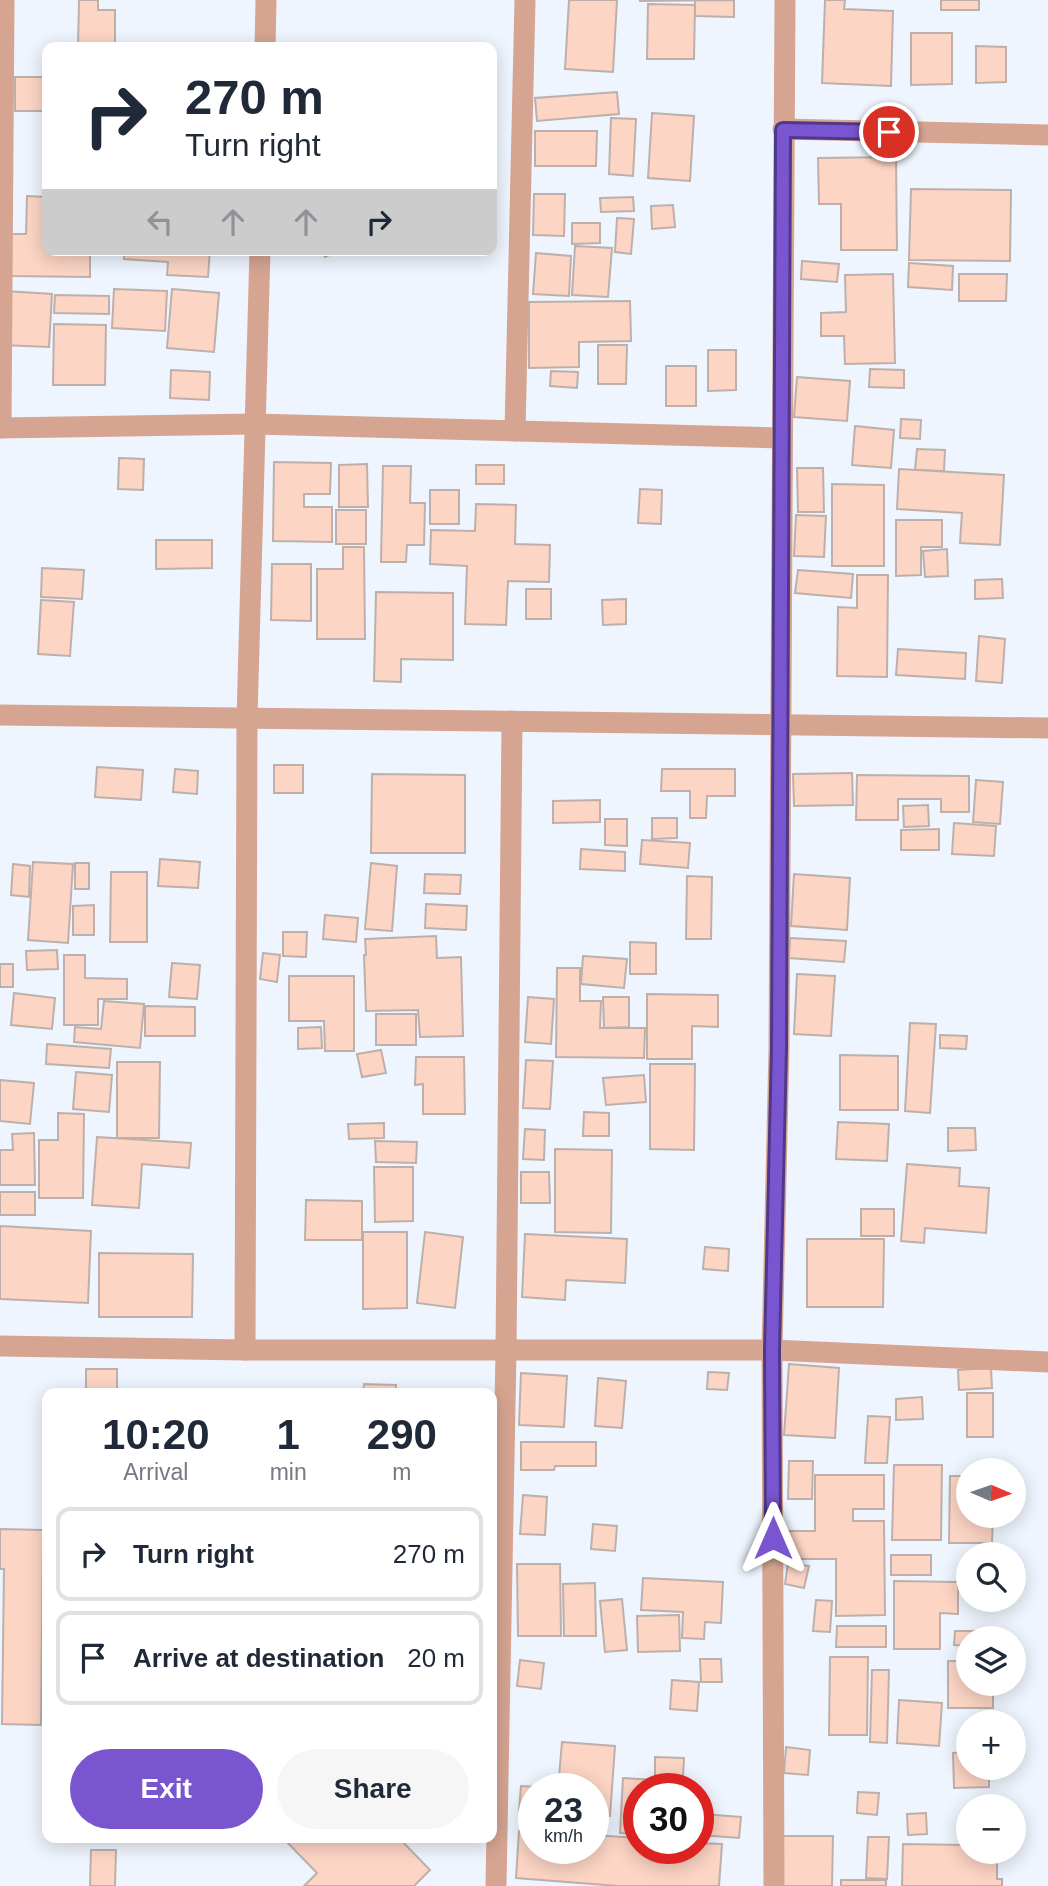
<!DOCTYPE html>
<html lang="en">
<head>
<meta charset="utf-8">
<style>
	body { margin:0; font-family:Helvetica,sans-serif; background:#f6f6f7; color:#1f2937; height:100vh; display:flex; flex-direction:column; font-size:26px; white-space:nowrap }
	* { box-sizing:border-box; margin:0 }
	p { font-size:23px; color:#747a83 }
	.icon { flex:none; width:38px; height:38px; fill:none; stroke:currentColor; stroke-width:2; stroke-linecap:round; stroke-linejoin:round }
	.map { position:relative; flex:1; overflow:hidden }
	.side { position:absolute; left:42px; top:1388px; width:455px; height:455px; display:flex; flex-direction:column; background:#fff; border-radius:14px; box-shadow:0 4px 18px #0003 }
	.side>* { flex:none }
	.banner { position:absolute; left:42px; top:42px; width:455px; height:214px; border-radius:14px; box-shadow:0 4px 18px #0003; background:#fff; color:#1f2937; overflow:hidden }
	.needle { width:46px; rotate:92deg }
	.tools { position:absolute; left:956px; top:1458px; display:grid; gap:14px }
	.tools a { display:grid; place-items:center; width:70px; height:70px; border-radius:50%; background:#fff; box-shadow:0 4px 18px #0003; font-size:35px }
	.speed { position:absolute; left:518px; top:1773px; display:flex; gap:14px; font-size:35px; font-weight:700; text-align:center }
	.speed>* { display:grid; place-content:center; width:91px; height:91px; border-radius:50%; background:#fff; box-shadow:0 4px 18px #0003; line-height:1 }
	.speed small { font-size:18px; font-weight:400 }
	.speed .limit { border:10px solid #d22; background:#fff; color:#111 }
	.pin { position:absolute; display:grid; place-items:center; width:60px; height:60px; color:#fff; margin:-30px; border:4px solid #fff; border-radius:50%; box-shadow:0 2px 7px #0007 }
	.me { position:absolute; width:77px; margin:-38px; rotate:0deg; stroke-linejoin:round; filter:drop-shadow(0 0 5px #0008) }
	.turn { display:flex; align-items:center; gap:24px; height:147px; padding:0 28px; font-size:32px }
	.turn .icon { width:91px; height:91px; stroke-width:2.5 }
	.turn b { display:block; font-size:49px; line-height:60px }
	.lanes { display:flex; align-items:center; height:66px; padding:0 28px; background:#0003; justify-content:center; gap:35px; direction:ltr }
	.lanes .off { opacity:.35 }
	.eta { display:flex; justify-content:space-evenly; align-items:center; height:119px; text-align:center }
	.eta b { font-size:42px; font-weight:600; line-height:49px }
	.action { display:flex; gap:14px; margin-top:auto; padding:14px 28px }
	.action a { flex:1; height:80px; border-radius:42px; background:#7956cf; color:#fff; font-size:28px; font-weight:600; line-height:80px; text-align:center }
	.action a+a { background:#f6f6f7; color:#1f2937 }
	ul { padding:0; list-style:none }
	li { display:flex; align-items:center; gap:21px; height:94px; margin:0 14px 10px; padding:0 14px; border:4px solid #e0e1e3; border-radius:14px }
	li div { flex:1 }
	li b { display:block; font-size:26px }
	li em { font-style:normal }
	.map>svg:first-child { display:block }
</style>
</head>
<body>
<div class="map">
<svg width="1048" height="1886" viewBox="0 0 1048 1886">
	<rect width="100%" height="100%" fill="#eff5fe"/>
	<g fill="#fcd5c4" stroke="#bdb0ab" stroke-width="2">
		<path d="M 79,0 L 98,0 L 98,10 L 115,10 L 115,47 L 78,47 Z"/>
		<path d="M 569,0 L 617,0 L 613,72 L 565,69 Z"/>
		<path d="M 695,0 L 639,1 L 734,0 L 734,17 L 695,16 Z"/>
		<path d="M 825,0 L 845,0 L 844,9 L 893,11 L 891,86 L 822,83 Z"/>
		<rect x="941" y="0" width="38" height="10"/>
		<path d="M 648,4 L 695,5 L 694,59 L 647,59 Z"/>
		<path d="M 911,33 L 952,33 L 952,84 L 911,85 Z"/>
		<path d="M 976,46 L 1006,47 L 1006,82 L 976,83 Z"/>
		<rect x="15" y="77" width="32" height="34"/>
		<path d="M 617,92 L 619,114 L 537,121 L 535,98 Z"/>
		<path d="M 652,113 L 694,116 L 690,181 L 648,178 Z"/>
		<path d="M 611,118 L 636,119 L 633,176 L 609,174 Z"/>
		<path d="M 535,131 L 597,131 L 596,166 L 535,166 Z"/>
		<path d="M 896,157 L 897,250 L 841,250 L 841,204 L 819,204 L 818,158 Z"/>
		<path d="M 911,189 L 1011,190 L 1010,261 L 909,260 Z"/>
		<path d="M 534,194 L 565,194 L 564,236 L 533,235 Z"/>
		<path d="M 27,196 L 47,197 L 47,250 L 90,250 L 90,277 L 10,276 L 10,234 L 26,234 Z"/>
		<path d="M 633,197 L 634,211 L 601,212 L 600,198 Z"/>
		<path d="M 673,205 L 675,227 L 652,229 L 651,206 Z"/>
		<path d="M 617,218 L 634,219 L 631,254 L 615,252 Z"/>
		<path d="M 572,223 L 600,223 L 600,243 L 572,244 Z"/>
		<path d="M 575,246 L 612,248 L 608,297 L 572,295 Z"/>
		<path d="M 124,250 L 210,250 L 208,277 L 167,275 L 168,262 L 124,259 Z"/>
		<path d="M 322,250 L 340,250 L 325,257 Z"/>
		<path d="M 536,253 L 571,256 L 569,296 L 533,294 Z"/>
		<path d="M 802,261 L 839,264 L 837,282 L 801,279 Z"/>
		<path d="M 909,263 L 953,266 L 952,290 L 908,287 Z"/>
		<path d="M 893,274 L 895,363 L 845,364 L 844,336 L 821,336 L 821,313 L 846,312 L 845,275 Z"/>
		<path d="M 959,274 L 1007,274 L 1006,301 L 959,301 Z"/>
		<path d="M 114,289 L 167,291 L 165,331 L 112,328 Z"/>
		<path d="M 172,289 L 219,293 L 214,352 L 167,348 Z"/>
		<path d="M 5,291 L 52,294 L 49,347 L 2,345 Z"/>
		<path d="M 55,295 L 109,296 L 109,314 L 54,313 Z"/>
		<path d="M 630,301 L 631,341 L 579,342 L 579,367 L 529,368 L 529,302 Z"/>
		<path d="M 54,324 L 106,325 L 105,385 L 53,385 Z"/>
		<path d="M 598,345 L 627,345 L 626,384 L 598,384 Z"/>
		<path d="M 708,350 L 736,350 L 736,390 L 708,391 Z"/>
		<rect x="666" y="366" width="30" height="40"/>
		<path d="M 870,369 L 904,370 L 904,388 L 869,387 Z"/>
		<path d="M 171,370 L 210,372 L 209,400 L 170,398 Z"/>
		<path d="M 551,371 L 578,372 L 577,388 L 550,386 Z"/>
		<path d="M 797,377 L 850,381 L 847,421 L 794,417 Z"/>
		<path d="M 901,419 L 921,420 L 920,439 L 900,438 Z"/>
		<path d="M 855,426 L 894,430 L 891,468 L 852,465 Z"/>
		<path d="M 917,449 L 945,450 L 944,471 L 915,470 Z"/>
		<path d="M 119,458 L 144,459 L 143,490 L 118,489 Z"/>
		<path d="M 274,462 L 331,463 L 330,494 L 304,494 L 304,507 L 332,507 L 332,542 L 273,541 Z"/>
		<path d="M 367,464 L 368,507 L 339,507 L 339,465 Z"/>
		<rect x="476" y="465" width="28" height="19"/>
		<path d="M 383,466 L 411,466 L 410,503 L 425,503 L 424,545 L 407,545 L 406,562 L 381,562 Z"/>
		<path d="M 797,468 L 823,468 L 824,512 L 798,512 Z"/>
		<path d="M 899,469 L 1004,475 L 1000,545 L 960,543 L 962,513 L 897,509 Z"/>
		<path d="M 832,484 L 884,485 L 884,566 L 832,566 Z"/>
		<path d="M 640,489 L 662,490 L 661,524 L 638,523 Z"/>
		<rect x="430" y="490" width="29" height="34"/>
		<path d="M 476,504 L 516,505 L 515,544 L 550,545 L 549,582 L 508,581 L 506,625 L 465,624 L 467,566 L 430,564 L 431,530 L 475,531 Z"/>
		<rect x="336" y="510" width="30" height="34"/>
		<path d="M 796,515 L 826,516 L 824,557 L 794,556 Z"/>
		<path d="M 896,520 L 942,520 L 942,547 L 921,547 L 921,575 L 896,576 Z"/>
		<path d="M 156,540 L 212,540 L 212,568 L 156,569 Z"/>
		<path d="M 343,547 L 364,547 L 365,639 L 317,639 L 317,569 L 343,569 Z"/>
		<path d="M 947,549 L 948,576 L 925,577 L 923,551 Z"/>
		<path d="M 272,564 L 311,564 L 311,621 L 271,620 Z"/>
		<path d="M 42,568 L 84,570 L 82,599 L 41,597 Z"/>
		<path d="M 798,570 L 853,574 L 851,598 L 795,593 Z"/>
		<path d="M 857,575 L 888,575 L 887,677 L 837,676 L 838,607 L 857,608 Z"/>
		<path d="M 1002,579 L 1003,598 L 975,599 L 975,580 Z"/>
		<rect x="526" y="589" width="25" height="30"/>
		<path d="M 376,592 L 453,593 L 453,660 L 401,659 L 401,682 L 374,681 Z"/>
		<path d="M 626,599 L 626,624 L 603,625 L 602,600 Z"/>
		<path d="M 41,600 L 74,602 L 70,656 L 38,654 Z"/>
		<path d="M 979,636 L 1005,639 L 1002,683 L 976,681 Z"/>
		<path d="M 898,649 L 966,653 L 965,679 L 896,675 Z"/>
		<rect x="274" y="765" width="29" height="28"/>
		<path d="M 97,767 L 143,770 L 141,800 L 95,797 Z"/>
		<path d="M 175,769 L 198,771 L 197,794 L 173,792 Z"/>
		<path d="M 662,769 L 735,769 L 735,796 L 707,796 L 706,818 L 690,818 L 690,791 L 661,791 Z"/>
		<path d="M 852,773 L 853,805 L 794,806 L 793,774 Z"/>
		<path d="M 372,774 L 465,775 L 465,853 L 371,853 Z"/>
		<path d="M 857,775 L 969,776 L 969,812 L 941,812 L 941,799 L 898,799 L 898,820 L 856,820 Z"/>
		<path d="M 976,780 L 1003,782 L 1000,824 L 973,822 Z"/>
		<path d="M 600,800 L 600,822 L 553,823 L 553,801 Z"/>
		<path d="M 928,805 L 929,826 L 904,827 L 903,806 Z"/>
		<path d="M 652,818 L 677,818 L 677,838 L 652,839 Z"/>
		<path d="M 605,819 L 627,819 L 627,846 L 605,845 Z"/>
		<path d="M 954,823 L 996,826 L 994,856 L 952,854 Z"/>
		<path d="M 939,829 L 939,850 L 901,850 L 901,830 Z"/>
		<path d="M 642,840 L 690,843 L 688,868 L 640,864 Z"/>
		<path d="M 581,849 L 625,852 L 625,871 L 580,869 Z"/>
		<path d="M 160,859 L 200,862 L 198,888 L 158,886 Z"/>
		<path d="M 33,862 L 73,864 L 68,943 L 28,940 Z"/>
		<rect x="75" y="863" width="14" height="26"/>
		<path d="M 371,863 L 397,866 L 392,931 L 365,929 Z"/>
		<path d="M 13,864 L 30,866 L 29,897 L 11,895 Z"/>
		<path d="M 111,872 L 147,872 L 147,942 L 110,942 Z"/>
		<path d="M 425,874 L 461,875 L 460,894 L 424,893 Z"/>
		<path d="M 794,874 L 850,878 L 847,930 L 791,926 Z"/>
		<path d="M 687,876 L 712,877 L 711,939 L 686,939 Z"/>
		<path d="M 426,904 L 467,906 L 466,930 L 425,928 Z"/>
		<path d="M 94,905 L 94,935 L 73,935 L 73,906 Z"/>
		<path d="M 325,915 L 358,918 L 356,942 L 323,939 Z"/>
		<path d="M 283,932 L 307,932 L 306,957 L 283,956 Z"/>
		<path d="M 436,936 L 437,958 L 461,957 L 463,1036 L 420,1037 L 418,1010 L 366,1011 L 364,955 L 366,955 L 365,939 Z"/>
		<path d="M 790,938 L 846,941 L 844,962 L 789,958 Z"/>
		<path d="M 630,942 L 656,943 L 656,974 L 630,974 Z"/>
		<path d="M 57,950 L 58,969 L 27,970 L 26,951 Z"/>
		<path d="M 263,953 L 280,955 L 277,982 L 260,979 Z"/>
		<path d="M 64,955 L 85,955 L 85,978 L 127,979 L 127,999 L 98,999 L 98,1025 L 64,1025 Z"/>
		<path d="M 583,956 L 627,959 L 624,988 L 581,984 Z"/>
		<path d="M 172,963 L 200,965 L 197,999 L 169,997 Z"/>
		<rect x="0" y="964" width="13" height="23"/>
		<path d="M 557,968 L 580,968 L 580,1001 L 601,1001 L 600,1028 L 645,1028 L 644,1058 L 556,1057 Z"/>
		<path d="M 797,974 L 835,976 L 831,1036 L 794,1034 Z"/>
		<path d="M 289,976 L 354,976 L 354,1051 L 325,1051 L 324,1021 L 289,1021 Z"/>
		<path d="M 14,993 L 55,998 L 52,1029 L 11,1025 Z"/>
		<path d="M 647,994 L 718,995 L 718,1027 L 692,1026 L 692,1059 L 647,1059 Z"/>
		<path d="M 528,997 L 554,999 L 551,1044 L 525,1042 Z"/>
		<path d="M 603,997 L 629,997 L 629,1027 L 604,1028 Z"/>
		<path d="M 104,1001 L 144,1004 L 140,1048 L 74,1042 L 75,1027 L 101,1029 Z"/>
		<path d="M 145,1006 L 195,1007 L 195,1036 L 145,1036 Z"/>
		<rect x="376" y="1014" width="40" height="31"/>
		<path d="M 910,1023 L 936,1024 L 930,1113 L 905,1111 Z"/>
		<path d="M 321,1027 L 322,1048 L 298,1049 L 298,1028 Z"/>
		<path d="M 940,1035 L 967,1036 L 966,1049 L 940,1048 Z"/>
		<path d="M 47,1044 L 111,1049 L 109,1068 L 46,1064 Z"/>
		<path d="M 381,1050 L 386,1073 L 362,1077 L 357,1054 Z"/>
		<path d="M 840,1055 L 898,1056 L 898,1110 L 840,1110 Z"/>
		<path d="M 416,1057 L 464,1057 L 465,1114 L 423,1114 L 423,1084 L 415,1085 Z"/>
		<path d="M 526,1060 L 553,1061 L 550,1109 L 523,1108 Z"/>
		<path d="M 117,1062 L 160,1062 L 159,1138 L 117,1138 Z"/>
		<path d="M 650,1064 L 695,1064 L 694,1150 L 650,1149 Z"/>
		<path d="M 76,1072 L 112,1075 L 109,1112 L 73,1109 Z"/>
		<path d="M 644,1075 L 646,1102 L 606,1105 L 603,1078 Z"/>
		<path d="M 0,1080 L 34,1083 L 30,1124 L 0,1121 Z"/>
		<path d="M 584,1112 L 609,1113 L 609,1136 L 583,1136 Z"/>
		<path d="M 58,1113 L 84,1114 L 83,1198 L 39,1198 L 39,1140 L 58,1140 Z"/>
		<path d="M 838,1122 L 889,1124 L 887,1161 L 836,1159 Z"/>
		<path d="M 384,1123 L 384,1138 L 349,1139 L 348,1124 Z"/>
		<path d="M 948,1128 L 975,1128 L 976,1150 L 948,1151 Z"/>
		<path d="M 525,1129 L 545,1130 L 544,1160 L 523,1159 Z"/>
		<path d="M 34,1133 L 35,1185 L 0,1185 L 0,1150 L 13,1150 L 12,1134 Z"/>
		<path d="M 97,1137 L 191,1143 L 189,1168 L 142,1164 L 139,1208 L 92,1205 Z"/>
		<path d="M 375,1141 L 417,1142 L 416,1163 L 376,1162 Z"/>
		<path d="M 555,1149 L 612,1150 L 611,1233 L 555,1232 Z"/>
		<path d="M 907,1164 L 960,1168 L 959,1186 L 989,1188 L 986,1233 L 925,1228 L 924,1243 L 901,1241 Z"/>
		<path d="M 374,1167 L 413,1167 L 413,1221 L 375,1222 Z"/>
		<path d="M 521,1172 L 549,1172 L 550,1203 L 521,1203 Z"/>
		<rect x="0" y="1192" width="35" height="23"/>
		<path d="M 306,1200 L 362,1201 L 362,1240 L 305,1240 Z"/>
		<rect x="861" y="1209" width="33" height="27"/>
		<path d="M 0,1226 L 91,1231 L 88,1303 L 0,1299 Z"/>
		<path d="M 363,1232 L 407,1232 L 407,1308 L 363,1309 Z"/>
		<path d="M 425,1232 L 463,1237 L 455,1308 L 417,1303 Z"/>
		<path d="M 525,1234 L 627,1239 L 625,1283 L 566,1280 L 565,1300 L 522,1297 Z"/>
		<path d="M 807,1239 L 884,1239 L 883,1307 L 807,1307 Z"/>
		<path d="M 705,1247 L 729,1249 L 728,1271 L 703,1269 Z"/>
		<path d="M 99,1253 L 193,1254 L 192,1317 L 99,1317 Z"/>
		<path d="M 789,1364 L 839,1368 L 835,1438 L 784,1435 Z"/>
		<path d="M 991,1368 L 992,1388 L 959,1390 L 958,1370 Z"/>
		<rect x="86" y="1369" width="31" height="24"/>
		<path d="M 708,1372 L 729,1373 L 727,1390 L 707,1389 Z"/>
		<path d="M 521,1373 L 567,1376 L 564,1427 L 519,1425 Z"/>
		<path d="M 598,1378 L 626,1381 L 622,1428 L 595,1426 Z"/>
		<path d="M 364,1384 L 396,1385 L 396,1393 L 363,1393 Z"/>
		<rect x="967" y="1393" width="26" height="44"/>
		<path d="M 922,1397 L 923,1419 L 896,1420 L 896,1399 Z"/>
		<path d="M 868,1416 L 890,1417 L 887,1463 L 865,1463 Z"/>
		<path d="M 521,1442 L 596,1442 L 596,1466 L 555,1466 L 554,1470 L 521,1470 Z"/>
		<path d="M 789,1461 L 813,1461 L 812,1499 L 788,1499 Z"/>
		<path d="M 894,1465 L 942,1465 L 941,1540 L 892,1540 Z"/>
		<path d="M 815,1475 L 884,1475 L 884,1509 L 853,1509 L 853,1521 L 884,1521 L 885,1615 L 836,1616 L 836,1559 L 786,1559 L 785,1531 L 815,1531 Z"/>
		<path d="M 950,1476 L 968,1476 L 968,1516 L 993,1516 L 992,1543 L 949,1543 Z"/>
		<path d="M 523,1495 L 547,1497 L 545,1535 L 520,1534 Z"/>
		<path d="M 593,1524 L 617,1526 L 615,1551 L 591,1549 Z"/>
		<path d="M 0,1529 L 43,1530 L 41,1725 L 2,1724 L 4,1569 L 0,1569 Z"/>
		<rect x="891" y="1555" width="40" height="20"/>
		<path d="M 788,1563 L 809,1566 L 804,1588 L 785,1584 Z"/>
		<path d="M 517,1564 L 560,1564 L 561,1636 L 518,1636 Z"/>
		<path d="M 643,1578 L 723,1582 L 721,1623 L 705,1622 L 704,1639 L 682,1638 L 683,1612 L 641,1610 Z"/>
		<path d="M 894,1581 L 958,1582 L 958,1614 L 940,1613 L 940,1649 L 894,1649 Z"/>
		<path d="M 595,1583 L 596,1636 L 564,1636 L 563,1584 Z"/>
		<path d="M 622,1599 L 627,1650 L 605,1652 L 600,1601 Z"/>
		<path d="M 816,1600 L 832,1601 L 830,1632 L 813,1631 Z"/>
		<path d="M 679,1615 L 680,1651 L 638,1652 L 637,1616 Z"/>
		<path d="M 837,1626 L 886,1626 L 886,1647 L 836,1647 Z"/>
		<path d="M 955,1631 L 982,1631 L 981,1638 L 968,1638 L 968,1646 L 954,1645 Z"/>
		<path d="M 830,1657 L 868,1657 L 867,1735 L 829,1735 Z"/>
		<path d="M 700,1659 L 721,1659 L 722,1682 L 701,1682 Z"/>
		<path d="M 520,1660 L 544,1663 L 541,1689 L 517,1686 Z"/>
		<path d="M 948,1661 L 968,1661 L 968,1684 L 993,1684 L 993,1708 L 948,1708 Z"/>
		<path d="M 872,1670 L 889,1670 L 887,1743 L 870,1742 Z"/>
		<path d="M 672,1680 L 699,1682 L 697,1711 L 670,1709 Z"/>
		<path d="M 899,1700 L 942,1703 L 939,1746 L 897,1743 Z"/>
		<path d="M 562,1742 L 615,1746 L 610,1816 L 593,1815 L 593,1788 L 534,1788 L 534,1811 L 519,1810 L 521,1786 L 558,1788 Z"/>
		<path d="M 786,1747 L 810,1750 L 808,1775 L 784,1773 Z"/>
		<path d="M 968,1752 L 968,1768 L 989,1768 L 989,1787 L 954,1788 L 953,1753 Z"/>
		<path d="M 655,1757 L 684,1758 L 683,1778 L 655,1777 Z"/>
		<path d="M 623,1778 L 685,1782 L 684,1788 L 639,1788 L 639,1834 L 620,1833 Z"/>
		<path d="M 858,1792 L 879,1793 L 877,1815 L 857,1813 Z"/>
		<path d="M 926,1813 L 927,1834 L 908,1835 L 907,1814 Z"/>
		<path d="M 703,1814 L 741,1817 L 739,1838 L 701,1835 Z"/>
		<path d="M 519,1831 L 534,1832 L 534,1848 L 593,1848 L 593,1835 L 639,1838 L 639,1848 L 693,1850 L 698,1848 L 698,1843 L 722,1844 L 719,1886 L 618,1886 L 516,1878 Z"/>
		<path d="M 783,1836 L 833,1836 L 832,1886 L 783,1886 Z"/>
		<path d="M 868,1837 L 889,1837 L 887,1879 L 866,1878 Z"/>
		<rect x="99" y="1838" width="16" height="3"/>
		<path d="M 283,1838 L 399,1838 L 430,1870 L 414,1886 L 304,1886 L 317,1873 Z"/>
		<path d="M 903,1844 L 968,1845 L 968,1852 L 997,1852 L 997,1879 L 1002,1879 L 1002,1886 L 902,1886 Z"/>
		<path d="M 91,1850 L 116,1850 L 115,1886 L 90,1886 Z"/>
		<rect x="841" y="1880" width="45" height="6"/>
	</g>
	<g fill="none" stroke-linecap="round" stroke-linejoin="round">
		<g stroke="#d6a592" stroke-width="21">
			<path d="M 265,47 L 266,0"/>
			<path d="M 783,129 L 1048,135"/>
			<path d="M 0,428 L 254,424 L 782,438"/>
			<path d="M 1,428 L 4,0"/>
			<path d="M 515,431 L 525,0"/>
			<path d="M 0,715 L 1048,728"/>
			<path d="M 0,1346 L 245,1350 L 772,1350 L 1048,1362"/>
			<path d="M 245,1350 L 247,718 L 260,250"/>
			<path d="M 496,1886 L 506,1351 L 512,721"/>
			<path d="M 774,1886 L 772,1350 L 779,1048 L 785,0"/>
		</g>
	</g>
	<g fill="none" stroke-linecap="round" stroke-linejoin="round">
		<defs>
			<path id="route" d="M 773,1538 L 772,1350 L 779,1048 L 783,130 L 889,132"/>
		</defs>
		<use href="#route" stroke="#4f3887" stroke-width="18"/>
		<use href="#route" stroke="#7956cf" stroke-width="12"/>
	</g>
</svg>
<div class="tools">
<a><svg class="needle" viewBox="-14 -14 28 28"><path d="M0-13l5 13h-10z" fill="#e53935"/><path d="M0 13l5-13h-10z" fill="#747a83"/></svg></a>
<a><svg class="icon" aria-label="search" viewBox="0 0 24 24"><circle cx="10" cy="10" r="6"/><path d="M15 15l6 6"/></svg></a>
<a><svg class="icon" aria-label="layers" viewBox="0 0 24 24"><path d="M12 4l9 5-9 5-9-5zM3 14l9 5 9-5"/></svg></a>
<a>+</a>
<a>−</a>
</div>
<div class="speed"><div>23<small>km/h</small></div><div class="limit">30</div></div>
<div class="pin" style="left:889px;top:132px;background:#d93025"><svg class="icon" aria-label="arrive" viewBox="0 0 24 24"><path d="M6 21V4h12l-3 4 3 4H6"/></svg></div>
<svg class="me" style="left:773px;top:1538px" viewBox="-20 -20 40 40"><path d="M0-17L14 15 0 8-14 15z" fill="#7956cf" stroke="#fff" stroke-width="4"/></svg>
<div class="banner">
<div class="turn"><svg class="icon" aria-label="right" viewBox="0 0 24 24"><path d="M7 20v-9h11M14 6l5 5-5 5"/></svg><div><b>270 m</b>Turn right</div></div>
<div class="lanes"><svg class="icon off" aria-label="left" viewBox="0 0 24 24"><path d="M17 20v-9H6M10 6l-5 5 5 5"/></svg><svg class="icon off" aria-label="ahead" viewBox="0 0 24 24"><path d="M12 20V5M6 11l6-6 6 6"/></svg><svg class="icon off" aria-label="ahead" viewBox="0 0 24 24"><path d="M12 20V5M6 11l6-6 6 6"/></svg><svg class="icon" aria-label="right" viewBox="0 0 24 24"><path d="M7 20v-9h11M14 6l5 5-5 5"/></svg></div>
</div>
<section class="side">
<div class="eta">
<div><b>10:20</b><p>Arrival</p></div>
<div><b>1</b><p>min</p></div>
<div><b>290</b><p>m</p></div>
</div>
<ul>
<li><svg class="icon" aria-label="right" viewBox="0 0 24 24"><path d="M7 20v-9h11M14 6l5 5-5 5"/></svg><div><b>Turn right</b></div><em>270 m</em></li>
<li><svg class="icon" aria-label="arrive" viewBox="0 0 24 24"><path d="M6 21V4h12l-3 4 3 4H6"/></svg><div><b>Arrive at destination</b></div><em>20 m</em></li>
</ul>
<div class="action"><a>Exit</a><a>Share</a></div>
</section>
</div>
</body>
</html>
